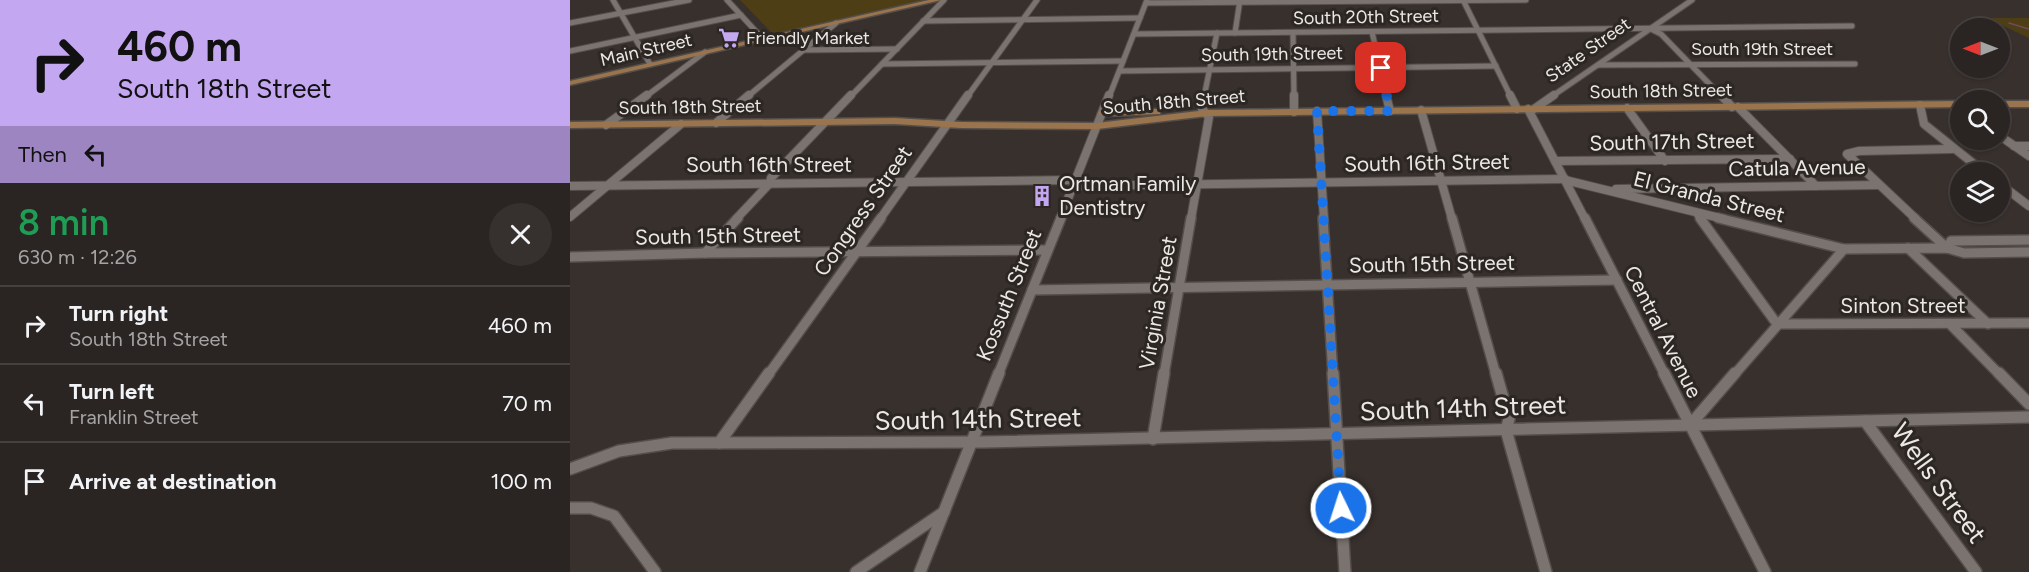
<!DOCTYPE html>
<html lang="en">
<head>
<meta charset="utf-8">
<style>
	body { margin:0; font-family:Figtree,sans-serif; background:#36302f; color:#f1f3f6; height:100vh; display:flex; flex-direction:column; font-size:22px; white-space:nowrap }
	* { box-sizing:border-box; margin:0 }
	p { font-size:20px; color:#a5a4a5 }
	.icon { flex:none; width:33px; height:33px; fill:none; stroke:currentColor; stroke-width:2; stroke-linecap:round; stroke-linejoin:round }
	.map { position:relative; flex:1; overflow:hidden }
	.side { display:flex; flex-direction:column; background:#2a2422; width:570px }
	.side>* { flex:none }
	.hud { background:#c4a7f1; color:#111; overflow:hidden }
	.needle { width:39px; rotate:270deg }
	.tools { position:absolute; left:1380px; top:18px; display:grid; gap:12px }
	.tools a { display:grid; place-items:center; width:60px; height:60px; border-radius:50%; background:#2a2422; box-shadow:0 2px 4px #0004,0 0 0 2px #464140; font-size:30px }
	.pin { position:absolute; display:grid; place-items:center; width:51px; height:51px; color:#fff; margin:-26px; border-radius:12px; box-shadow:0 3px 9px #0006 }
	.me { position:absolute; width:66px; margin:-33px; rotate:356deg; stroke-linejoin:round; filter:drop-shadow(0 0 4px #0008) }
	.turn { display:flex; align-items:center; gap:21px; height:126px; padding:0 18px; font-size:27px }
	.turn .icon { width:78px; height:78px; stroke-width:2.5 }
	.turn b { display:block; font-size:42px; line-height:51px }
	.then { display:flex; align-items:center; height:57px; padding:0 18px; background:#0003; gap:12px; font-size:22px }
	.round { display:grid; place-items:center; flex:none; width:63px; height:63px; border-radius:32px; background:#36302f }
	.summary { display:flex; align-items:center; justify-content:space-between; height:102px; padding:0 18px }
	h1 { font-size:36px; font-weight:600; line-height:45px; color:#1e9e55 }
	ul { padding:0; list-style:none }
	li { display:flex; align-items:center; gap:18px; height:78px; padding:0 18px; border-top:2px solid #464140 }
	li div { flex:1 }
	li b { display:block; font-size:22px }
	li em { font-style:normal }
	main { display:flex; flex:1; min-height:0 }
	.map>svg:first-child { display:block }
</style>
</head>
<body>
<main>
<section class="side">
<div class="hud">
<div class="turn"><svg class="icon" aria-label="right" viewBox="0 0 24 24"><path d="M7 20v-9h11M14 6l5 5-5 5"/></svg><div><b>460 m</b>South 18th Street</div></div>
<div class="then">Then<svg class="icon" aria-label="left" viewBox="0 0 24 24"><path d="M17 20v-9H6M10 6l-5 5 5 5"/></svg></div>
</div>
<div class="summary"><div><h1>8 min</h1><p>630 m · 12:26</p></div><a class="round"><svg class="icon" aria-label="close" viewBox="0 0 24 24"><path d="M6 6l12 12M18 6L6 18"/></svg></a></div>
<ul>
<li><svg class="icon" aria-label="right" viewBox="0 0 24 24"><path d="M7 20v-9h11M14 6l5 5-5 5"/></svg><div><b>Turn right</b><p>South 18th Street</p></div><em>460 m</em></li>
<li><svg class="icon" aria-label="left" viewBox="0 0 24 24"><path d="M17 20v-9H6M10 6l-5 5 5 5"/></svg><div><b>Turn left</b><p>Franklin Street</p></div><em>70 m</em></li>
<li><svg class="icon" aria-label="arrive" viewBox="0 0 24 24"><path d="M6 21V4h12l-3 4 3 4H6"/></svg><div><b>Arrive at destination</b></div><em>100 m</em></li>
</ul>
</section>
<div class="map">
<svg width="1459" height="572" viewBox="0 0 1459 572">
	<rect width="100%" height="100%" fill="#38302d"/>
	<g fill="#4e3e16">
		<path d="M 170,0 L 355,0 L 203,34 Z"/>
		<path d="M 1417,18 L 1459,18 L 1459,38 Z"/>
	</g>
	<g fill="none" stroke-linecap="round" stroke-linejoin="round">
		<path stroke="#724957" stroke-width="1.5" d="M 1439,23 L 1459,29"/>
		<defs>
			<g id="minor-far3">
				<path d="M 43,0 L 80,64"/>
				<path d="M 157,0 L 193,39"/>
				<path d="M 893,0 L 941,97"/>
				<path d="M 576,3 L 956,0"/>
				<path d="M 353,21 L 570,18"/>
				<path d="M 0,23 L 119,0"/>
				<path d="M 1083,30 L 1091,34 L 1152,97"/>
				<path d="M 802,32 L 817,97"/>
				<path d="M 665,33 L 670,0"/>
				<path d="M 723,33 L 724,97"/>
				<path d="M 564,34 L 1282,26"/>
				<path d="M 234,50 L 327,49"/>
				<path d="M 0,51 L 171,15"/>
				<path d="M 312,64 L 553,61"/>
				<path d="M 1028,65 L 1285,64"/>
				<path d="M 550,71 L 926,66"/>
				<path d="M 75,97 L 135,52"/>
				<path d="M 177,97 L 266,23"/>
				<path d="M 280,97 L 374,0"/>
				<path d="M 397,97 L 467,0"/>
				<path d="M 539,97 L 577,0"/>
				<path d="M 634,97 L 647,33"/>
				<path d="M 981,97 L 1122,0"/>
			</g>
			<g id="minor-far2">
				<path d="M 724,95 L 724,112"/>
				<path d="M 816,95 L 820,111"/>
				<path d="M 940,95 L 947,109"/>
				<path d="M 1151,95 L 1162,107"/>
				<path d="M 1350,105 L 1354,124 L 1414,172"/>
				<path d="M 1168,107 L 1246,186"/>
				<path d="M 1057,108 L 1095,161"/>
				<path d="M 958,109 L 1015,219"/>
				<path d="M 964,109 L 984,95"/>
				<path d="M 851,110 L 882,219"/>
				<path d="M 747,111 L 754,219"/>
				<path d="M 146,123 L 179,95"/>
				<path d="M 36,125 L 77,95"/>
				<path d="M 1430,136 L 1459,156"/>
				<path d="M 1444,146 L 1459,146"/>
				<path d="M 985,161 L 1220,159"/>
				<path d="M 995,180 L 1154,219"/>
				<path d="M 1430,184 L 1459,206"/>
				<path d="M 0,186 L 505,180"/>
				<path d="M 503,186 L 995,179"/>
				<path d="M 1046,189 L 1308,185"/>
				<path d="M 1127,213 L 1132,219"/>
				<path d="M 0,217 L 111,124"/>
				<path d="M 166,219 L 200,183 L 201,178 L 281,95"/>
				<path d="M 310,219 L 398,95"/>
				<path d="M 490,219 L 539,95"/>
				<path d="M 621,219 L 639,117 L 632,109 L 635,95"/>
				<path d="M 1346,219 L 1277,154 L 1289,151 L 1382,149"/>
			</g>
			<g id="minor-far1">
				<path d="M 753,218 L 763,375"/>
				<path d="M 882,218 L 926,375"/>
				<path d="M 1015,218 L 1095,375"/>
				<path d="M 1130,218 L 1207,324 L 1459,323"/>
				<path d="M 1148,218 L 1274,249 L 1377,248 L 1394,253 L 1459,252"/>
				<path d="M 1344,218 L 1377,248"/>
				<path d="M 1338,248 L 1418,324"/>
				<path d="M 1377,248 L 1381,241 L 1459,240"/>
				<path d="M 135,253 L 168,218"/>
				<path d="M 0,257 L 135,253 L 478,250"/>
				<path d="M 462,290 L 1047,280"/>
				<path d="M 1380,324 L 1430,375"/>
				<path d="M 198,375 L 311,218"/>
				<path d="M 428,375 L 491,218"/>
				<path d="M 594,375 L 621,218"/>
				<path d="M 1164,375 L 1274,249"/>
			</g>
			<g id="minor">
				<path d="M 763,373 L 775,572"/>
				<path d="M 926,373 L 939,419 L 936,430 L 976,572"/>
				<path d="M 1094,373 L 1195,572"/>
				<path d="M 1429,373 L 1459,404"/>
				<path d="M 1295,421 L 1406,572"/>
				<path d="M 1120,425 L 1165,373"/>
				<path d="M 583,439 L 594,373"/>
				<path d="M 149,443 L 199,373"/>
				<path d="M 0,469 L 49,451 L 102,443 L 414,442 L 1459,417"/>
				<path d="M 0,508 L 21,508 L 44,516 L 85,572"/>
				<path d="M 286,572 L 374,512"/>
				<path d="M 350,572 L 429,373"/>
			</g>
			<g id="major">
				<path d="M 359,0 L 371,0 L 0,85 L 0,81 Z"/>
				<path d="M 1390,101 L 1390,107 L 637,116 L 527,129 L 391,128 L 325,124 L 0,128 L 0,122 L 325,118 L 391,122 L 527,123 L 637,110 Z"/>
				<rect x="1430" y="101" width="29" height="6"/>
				<path d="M 587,109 L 590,110 L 590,114 L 532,116 L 528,113 L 532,110 Z"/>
			</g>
		</defs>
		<use href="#minor-far3" stroke="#544e4b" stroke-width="7"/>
		<use href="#minor-far2" stroke="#544e4b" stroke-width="10"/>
		<use href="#minor-far1" stroke="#544e4b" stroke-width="12"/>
		<use href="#minor" stroke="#544e4b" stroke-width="14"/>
		<use href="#major" stroke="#544e4b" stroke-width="3"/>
		<use href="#minor-far3" stroke="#7b736f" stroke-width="5"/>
		<use href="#minor-far2" stroke="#7b736f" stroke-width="8"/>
		<use href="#minor-far1" stroke="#7b736f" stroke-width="9"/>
		<use href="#minor" stroke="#7b736f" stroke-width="11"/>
		<use href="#major" fill="#9a744c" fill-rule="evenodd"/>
	</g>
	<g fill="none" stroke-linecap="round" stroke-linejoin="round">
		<path stroke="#1a73e8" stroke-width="10" stroke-dasharray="0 18" d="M 771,508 L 747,111 L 820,111 L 811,68"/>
	</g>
	<defs>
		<symbol id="supermarket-bare" viewBox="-9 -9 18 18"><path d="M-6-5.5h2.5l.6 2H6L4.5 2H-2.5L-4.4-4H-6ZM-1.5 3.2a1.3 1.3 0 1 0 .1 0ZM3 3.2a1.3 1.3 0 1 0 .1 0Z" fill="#c4a7f1" stroke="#2d2723" stroke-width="2.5" paint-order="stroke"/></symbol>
		<symbol id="building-bare" viewBox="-9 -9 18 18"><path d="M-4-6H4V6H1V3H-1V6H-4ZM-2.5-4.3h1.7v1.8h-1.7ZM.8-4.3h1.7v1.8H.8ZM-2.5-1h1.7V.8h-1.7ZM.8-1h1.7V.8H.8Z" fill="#c4a7f1" stroke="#2d2723" stroke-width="2.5" paint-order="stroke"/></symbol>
	</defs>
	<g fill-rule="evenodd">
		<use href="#supermarket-bare" x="144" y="23" width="30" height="30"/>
		<use href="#building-bare" x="457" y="181" width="30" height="30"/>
	</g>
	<g text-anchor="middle" stroke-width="6" stroke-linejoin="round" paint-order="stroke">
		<g font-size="18" fill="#ece8e6" stroke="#2d2723">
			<text transform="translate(796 17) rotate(-1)" y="6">South 20th Street</text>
			<text x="1192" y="55">South 19th Street</text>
			<text transform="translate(76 50) rotate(-13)" y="6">Main Street</text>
			<text transform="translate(1018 50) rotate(-35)" y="6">State Street</text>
			<text transform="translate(702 54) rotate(-1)" y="6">South 19th Street</text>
			<text transform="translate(1091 91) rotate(-1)" y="6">South 18th Street</text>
			<text transform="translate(604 102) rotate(-5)" y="6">South 18th Street</text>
			<text transform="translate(120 107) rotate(-1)" y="6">South 18th Street</text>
		</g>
		<g font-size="18" fill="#ece8e6" stroke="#2d2723" text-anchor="start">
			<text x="176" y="44">Friendly Market</text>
		</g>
		<g font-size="21" fill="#ece8e6" stroke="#2d2723">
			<text transform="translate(1102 142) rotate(-1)" y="7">South 17th Street</text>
			<text transform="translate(857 163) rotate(-1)" y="7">South 16th Street</text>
			<text x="199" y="172">South 16th Street</text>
			<text transform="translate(1227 168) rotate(-1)" y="7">Catula Avenue</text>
			<text transform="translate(1139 197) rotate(14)" y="7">El Granda Street</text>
			<text transform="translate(293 211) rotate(-55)" y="7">Congress Street</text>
			<text transform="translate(148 236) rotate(-1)" y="7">South 15th Street</text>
			<text transform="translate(862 264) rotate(-1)" y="7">South 15th Street</text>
			<text transform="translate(439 295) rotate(-68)" y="7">Kossuth Street</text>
			<text transform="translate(588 303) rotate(-80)" y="7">Virginia Street</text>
			<text x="1333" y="313">Sinton Street</text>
			<text transform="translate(1093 332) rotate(63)" y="7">Central Avenue</text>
		</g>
		<g font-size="21" fill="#ece8e6" stroke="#2d2723" text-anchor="start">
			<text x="489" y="191">Ortman Family<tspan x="489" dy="24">Dentistry</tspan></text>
		</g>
		<g font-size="26" fill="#ece8e6" stroke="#2d2723">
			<text transform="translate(893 408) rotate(-2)" y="9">South 14th Street</text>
			<text transform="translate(408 419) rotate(-1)" y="9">South 14th Street</text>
			<text transform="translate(1369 483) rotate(54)" y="9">Wells Street</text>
		</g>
	</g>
</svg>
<div class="tools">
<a><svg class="needle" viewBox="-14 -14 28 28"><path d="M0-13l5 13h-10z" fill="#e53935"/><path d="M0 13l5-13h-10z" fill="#a5a4a5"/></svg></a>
<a><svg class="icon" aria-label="search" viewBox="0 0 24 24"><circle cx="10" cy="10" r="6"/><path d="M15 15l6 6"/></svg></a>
<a><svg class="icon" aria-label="layers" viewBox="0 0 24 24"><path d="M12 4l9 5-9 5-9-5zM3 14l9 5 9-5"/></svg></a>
</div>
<div class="pin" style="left:811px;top:68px;background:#d93025"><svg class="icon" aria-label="arrive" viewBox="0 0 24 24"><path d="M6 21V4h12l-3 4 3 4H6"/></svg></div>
<svg class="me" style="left:771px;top:508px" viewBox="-20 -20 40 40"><circle r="17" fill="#1a73e8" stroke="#fff" stroke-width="3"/><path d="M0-11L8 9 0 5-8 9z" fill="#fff"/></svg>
</div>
</main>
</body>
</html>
